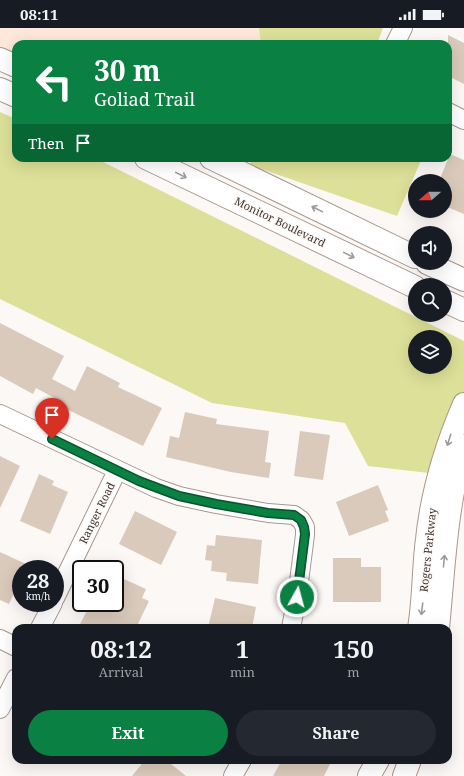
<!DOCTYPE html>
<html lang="en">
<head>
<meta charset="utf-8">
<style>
	body { margin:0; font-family:"Noto Serif",serif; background:#242831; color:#f1f3f6; height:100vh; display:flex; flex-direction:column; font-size:15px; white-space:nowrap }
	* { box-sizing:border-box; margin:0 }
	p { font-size:13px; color:#9ea1a6 }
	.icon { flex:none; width:22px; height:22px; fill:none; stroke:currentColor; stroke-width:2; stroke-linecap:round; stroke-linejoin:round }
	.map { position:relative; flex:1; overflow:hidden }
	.sheet { position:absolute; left:12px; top:596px; width:440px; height:140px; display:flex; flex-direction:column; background:#171b24; border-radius:12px; box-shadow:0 4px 16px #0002 }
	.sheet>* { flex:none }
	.top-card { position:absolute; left:12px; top:12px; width:440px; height:122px; border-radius:12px; box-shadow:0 4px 16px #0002; background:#0b8043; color:#fff; overflow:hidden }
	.needle { width:26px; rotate:250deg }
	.tools { position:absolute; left:408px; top:146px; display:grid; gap:8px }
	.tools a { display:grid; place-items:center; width:44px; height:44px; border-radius:50%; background:#171b24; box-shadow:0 4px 16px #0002; font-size:20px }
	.speed { position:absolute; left:12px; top:532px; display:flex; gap:8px; font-size:20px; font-weight:700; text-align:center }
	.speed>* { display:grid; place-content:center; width:52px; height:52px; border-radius:50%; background:#171b24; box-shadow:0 4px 16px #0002; line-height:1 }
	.speed small { font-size:10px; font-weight:400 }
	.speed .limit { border:2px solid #111; border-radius:6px; background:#fff; color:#111 }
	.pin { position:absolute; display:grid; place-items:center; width:34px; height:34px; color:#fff; margin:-41px -17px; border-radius:50% 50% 50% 0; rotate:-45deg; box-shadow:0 0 4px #0007 }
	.pin .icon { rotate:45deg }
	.me { position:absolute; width:44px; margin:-22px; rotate:7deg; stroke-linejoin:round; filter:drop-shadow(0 0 3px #0008) }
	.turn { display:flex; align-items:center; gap:14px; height:84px; padding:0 16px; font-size:18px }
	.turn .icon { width:52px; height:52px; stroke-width:2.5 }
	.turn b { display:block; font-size:28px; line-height:34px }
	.then { display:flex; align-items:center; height:38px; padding:0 16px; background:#0003; gap:8px; font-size:15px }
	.eta { display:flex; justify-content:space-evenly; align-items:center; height:68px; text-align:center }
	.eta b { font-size:24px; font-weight:700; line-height:28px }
	.button { display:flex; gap:8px; margin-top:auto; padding:8px 16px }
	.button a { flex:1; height:46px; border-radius:24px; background:#0b8043; color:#fff; font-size:16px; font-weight:700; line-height:46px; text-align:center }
	.button a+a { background:#242831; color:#f1f3f6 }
	.status { display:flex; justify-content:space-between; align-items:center; height:28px; padding:0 20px; background:#171b24; direction:ltr }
	.status svg { height:11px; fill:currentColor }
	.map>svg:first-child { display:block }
</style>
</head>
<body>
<div class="status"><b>08:11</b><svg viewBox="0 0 49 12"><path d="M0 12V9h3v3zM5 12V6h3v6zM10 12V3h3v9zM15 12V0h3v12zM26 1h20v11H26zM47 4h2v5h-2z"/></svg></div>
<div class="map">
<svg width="464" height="748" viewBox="0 0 464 748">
	<rect width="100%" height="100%" fill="#fcf8f6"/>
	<path fill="#fee8dc" d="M 0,0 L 259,0 L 261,16 L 16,16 L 16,29 L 0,23 Z"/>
	<g fill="#dce098" fill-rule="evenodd">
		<path d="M 259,0 L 383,0 L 377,16 L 261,16 Z"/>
		<path d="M 0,84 L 16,91 L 16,130 L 95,130 L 464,313 L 464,449 L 368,438 L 345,395 L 212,375 L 0,271 ZM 415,309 L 445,309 L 445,339 L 415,339 Z"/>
		<path d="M 252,130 L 422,130 L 397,188 L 250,137 Z"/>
	</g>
	<g fill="#dacabb">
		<path d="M 448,7 L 464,15 L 464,56 L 448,48 Z"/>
		<path d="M 450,126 L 464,132 L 464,186 L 445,178 L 445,153 L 439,153 Z"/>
		<path d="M 0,295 L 64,328 L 52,351 L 75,363 L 87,338 L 120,355 L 118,359 L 162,380 L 143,418 L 60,378 L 62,374 L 36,360 L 33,366 L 0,348 Z"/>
		<path d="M 185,384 L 217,391 L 216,396 L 269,403 L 265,434 L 271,435 L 269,450 L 231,444 L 166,429 L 170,408 L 179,410 Z"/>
		<path d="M 300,403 L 330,407 L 323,452 L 294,448 Z"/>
		<path d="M 0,428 L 20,438 L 0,480 Z"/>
		<path d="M 39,446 L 54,453 L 52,457 L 68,464 L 50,506 L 20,493 Z"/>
		<path d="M 378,457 L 388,482 L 385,483 L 389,493 L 349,508 L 336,474 Z"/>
		<path d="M 135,483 L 177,504 L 161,537 L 119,516 Z"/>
		<path d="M 216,507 L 262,512 L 258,556 L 226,553 L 227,545 L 211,543 L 212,533 L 205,532 L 207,517 L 215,518 Z"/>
		<path d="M 0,524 L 26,536 L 24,541 L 21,541 L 21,549 L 9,576 L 0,572 Z"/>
		<path d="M 333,530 L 361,530 L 361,539 L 381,539 L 381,574 L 333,574 Z"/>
		<path d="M 115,547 L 146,561 L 142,570 L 149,573 L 136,600 L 78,600 L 91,575 L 115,575 Z"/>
		<path d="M 215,570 L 256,579 L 252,600 L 208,600 Z"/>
		<path d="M 145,732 L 166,732 L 186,748 L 132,748 Z"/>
		<path d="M 282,732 L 332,732 L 324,748 L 273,748 Z"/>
	</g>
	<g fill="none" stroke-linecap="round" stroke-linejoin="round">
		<defs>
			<g id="minor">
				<path d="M 395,16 L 403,0"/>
				<path d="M 448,84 L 464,92"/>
				<path d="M 0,386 L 156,460 L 179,468 L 216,476 L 268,485 L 294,487 L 301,492 L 305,499 L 305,507 L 297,569 L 291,600"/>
				<path d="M 55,570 L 117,443"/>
				<path d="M 40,600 L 53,575"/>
				<path d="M 0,611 L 16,619"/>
				<path d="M 0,681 L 16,650"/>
				<path d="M 233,748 L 242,732"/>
			</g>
			<g id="tertiary">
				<path d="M 0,31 L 16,38"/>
				<path d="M 0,61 L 16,68"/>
				<path d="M 146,130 L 415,259"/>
				<path d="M 211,130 L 415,229"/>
				<path d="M 427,235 L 464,252"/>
				<path d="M 445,273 L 464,282"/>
				<path d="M 419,600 C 424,571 423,541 427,511 C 432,464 445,420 464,376"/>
				<path d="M 438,600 C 444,539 446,477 464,418"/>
				<path d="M 369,748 L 378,732"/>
				<path d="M 404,748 L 410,732"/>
			</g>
		</defs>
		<use href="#minor" stroke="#a9978d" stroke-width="20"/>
		<use href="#tertiary" stroke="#a9978d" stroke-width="24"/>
		<use href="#minor" stroke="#fff" stroke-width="18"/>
		<use href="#tertiary" stroke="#fff" stroke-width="22"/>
	</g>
	<defs><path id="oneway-shaft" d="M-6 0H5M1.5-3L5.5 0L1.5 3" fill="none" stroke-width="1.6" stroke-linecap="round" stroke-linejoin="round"/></defs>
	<g stroke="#9e9a98">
		<use href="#oneway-shaft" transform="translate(181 147) rotate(26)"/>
		<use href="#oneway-shaft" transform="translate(317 181) rotate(-154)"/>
		<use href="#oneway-shaft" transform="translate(349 227) rotate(26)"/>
		<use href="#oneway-shaft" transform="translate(449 412) rotate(107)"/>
		<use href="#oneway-shaft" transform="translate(444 533) rotate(-85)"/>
		<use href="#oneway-shaft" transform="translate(422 581) rotate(97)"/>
	</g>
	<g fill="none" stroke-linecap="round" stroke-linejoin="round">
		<defs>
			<path id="route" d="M 52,411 L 139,453 L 179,468 L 216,476 L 268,485 L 294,487 L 301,492 L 304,499 L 305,506 L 297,569"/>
		</defs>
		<use href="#route" stroke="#07532c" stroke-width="10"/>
		<use href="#route" stroke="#0b8043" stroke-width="7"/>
	</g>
	<g text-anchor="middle" stroke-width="3" stroke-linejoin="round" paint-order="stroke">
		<g font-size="11" fill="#3e3632" stroke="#fcf8f6">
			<text transform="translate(280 194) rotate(26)" y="4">Monitor Boulevard</text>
			<text transform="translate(97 485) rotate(-64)" y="4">Ranger Road</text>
			<text transform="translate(428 522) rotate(-84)" y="4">Rogers Parkway</text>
		</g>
	</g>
</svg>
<div class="tools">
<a><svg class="needle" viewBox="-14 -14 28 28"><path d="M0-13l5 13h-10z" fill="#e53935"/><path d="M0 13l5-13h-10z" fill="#9ea1a6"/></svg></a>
<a><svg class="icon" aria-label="sound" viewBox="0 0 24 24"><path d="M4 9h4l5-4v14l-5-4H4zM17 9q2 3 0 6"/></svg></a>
<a><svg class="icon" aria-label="search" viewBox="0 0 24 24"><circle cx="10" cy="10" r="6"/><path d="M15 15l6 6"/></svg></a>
<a><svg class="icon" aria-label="layers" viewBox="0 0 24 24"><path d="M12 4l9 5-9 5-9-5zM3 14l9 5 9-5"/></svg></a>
</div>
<div class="speed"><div>28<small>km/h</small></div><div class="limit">30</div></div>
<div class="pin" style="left:52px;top:411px;background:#d93025"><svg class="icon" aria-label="arrive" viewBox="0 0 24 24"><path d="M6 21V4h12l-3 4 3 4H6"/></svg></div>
<svg class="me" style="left:297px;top:569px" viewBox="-20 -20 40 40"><circle r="17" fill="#0b8043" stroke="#fff" stroke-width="3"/><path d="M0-11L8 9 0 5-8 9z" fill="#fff"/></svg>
<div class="top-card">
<div class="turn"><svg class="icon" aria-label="left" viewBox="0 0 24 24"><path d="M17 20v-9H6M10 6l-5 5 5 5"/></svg><div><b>30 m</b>Goliad Trail</div></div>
<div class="then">Then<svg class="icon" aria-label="arrive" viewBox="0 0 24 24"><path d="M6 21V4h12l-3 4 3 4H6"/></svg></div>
</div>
<section class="sheet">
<div class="eta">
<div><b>08:12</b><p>Arrival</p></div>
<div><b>1</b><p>min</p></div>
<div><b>150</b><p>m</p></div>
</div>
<div class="button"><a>Exit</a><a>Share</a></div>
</section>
</div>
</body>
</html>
